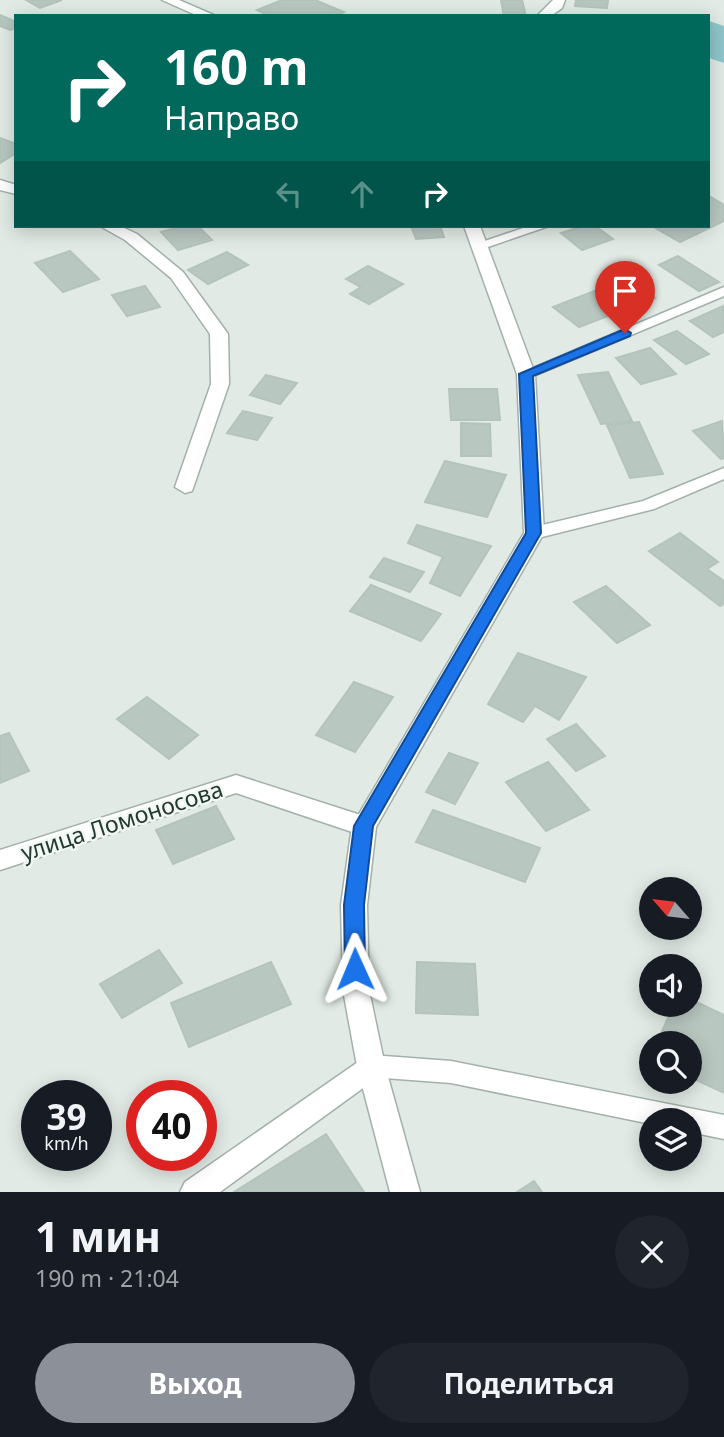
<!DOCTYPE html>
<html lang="ru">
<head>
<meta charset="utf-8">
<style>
	body { margin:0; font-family:"Noto Sans",sans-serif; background:#20242c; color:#f1f3f6; height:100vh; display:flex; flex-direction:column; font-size:26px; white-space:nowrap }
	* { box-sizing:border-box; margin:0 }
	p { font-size:23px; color:#9ea1a6 }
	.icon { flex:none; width:38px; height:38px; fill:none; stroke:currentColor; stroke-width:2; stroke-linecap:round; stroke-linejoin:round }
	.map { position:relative; height:1192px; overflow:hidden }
	.sheet { display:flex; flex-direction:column; background:#171b24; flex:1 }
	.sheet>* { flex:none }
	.hud { position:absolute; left:14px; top:14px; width:696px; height:214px; border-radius:0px; box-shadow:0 4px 18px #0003; background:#00695c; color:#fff; overflow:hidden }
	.needle { width:46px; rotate:298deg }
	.fabs { position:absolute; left:639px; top:877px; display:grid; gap:14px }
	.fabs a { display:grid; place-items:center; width:63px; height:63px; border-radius:50%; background:#171b24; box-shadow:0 4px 18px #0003; font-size:35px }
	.speed { position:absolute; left:21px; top:1080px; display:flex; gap:14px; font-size:35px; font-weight:700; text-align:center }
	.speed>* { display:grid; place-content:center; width:91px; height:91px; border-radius:50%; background:#171b24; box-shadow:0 4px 18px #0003; line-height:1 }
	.speed small { font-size:18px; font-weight:400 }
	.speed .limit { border:10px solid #d22; background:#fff; color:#111 }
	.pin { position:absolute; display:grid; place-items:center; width:60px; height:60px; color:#fff; margin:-72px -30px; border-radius:50% 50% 50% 0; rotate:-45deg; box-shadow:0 0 7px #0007 }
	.pin .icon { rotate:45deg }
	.me { position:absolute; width:77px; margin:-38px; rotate:359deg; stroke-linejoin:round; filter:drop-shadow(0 0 5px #0008) }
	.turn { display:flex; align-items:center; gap:24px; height:147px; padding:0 35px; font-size:32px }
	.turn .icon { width:91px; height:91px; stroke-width:2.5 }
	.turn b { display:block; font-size:49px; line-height:60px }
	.lanes { display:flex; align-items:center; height:66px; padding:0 35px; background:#0003; justify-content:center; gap:35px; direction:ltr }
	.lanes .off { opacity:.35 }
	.round { display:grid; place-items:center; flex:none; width:74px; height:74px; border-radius:37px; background:#20242c }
	.overview { display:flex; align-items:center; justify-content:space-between; height:119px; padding:0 35px }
	h1 { font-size:42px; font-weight:700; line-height:52px }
	.action { display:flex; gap:14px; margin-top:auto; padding:14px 35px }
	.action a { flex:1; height:80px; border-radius:42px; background:#8c9099; color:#fff; font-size:28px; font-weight:700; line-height:80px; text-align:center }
	.action a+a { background:#20242c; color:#f1f3f6 }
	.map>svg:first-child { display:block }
</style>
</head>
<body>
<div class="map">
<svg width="724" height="1192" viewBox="0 0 724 1192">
	<rect width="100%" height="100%" fill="#e1eae5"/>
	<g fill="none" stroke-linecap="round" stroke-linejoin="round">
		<path fill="#8ec5ca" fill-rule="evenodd" d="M 709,21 L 724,26 L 724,63 L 709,58 Z"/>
	</g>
	<g fill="#b9c7c1" stroke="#b4c3bc" stroke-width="2">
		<path d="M 26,0 L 62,0 L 40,8 Z"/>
		<path d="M 282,0 L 315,0 L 344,12 L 335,16 L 270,16 L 257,10 Z"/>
		<path d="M 501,0 L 522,0 L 526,16 L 504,16 Z"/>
		<path d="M 576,0 L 608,0 L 607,8 L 575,6 Z"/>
		<path d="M 0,15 L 16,22 L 16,28 L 10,30 L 0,26 Z"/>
		<path d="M 0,138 L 16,144 L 16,153 L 0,163 Z"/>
		<path d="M 709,196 L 724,205 L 724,221 L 680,242 L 652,226 L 709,226 Z"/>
		<path d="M 183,226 L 198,226 L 212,240 L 178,250 L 161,232 Z"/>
		<path d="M 411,226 L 440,226 L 444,237 L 416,239 Z"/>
		<path d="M 584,226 L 595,226 L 613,239 L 582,250 L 561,233 Z"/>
		<path d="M 70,251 L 99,279 L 63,292 L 35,263 Z"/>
		<path d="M 227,252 L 248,265 L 208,284 L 188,270 Z"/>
		<path d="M 678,256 L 719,282 L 699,291 L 659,265 Z"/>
		<path d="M 368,266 L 403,284 L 369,304 L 350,294 L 361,287 L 346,279 Z"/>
		<path d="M 628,278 L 655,298 L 579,327 L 553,307 Z"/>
		<path d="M 145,286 L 160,307 L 127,316 L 112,295 Z"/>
		<path d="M 723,306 L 724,332 L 713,337 L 690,321 Z"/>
		<path d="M 677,331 L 709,354 L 686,364 L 654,340 Z"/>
		<path d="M 650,348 L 676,374 L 641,384 L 616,358 Z"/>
		<path d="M 608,372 L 632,421 L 601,424 L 578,375 Z"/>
		<path d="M 266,375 L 297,383 L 280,404 L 250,395 Z"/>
		<path d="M 449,389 L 497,389 L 500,420 L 451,420 Z"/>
		<path d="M 243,411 L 272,418 L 257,440 L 227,433 Z"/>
		<path d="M 722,421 L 724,458 L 721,459 L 693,431 Z"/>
		<path d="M 639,422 L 663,474 L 630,478 L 607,425 Z"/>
		<path d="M 461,423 L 490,424 L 491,456 L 461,456 Z"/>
		<path d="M 445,461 L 506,475 L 487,517 L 425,502 Z"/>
		<path d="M 417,525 L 491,546 L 460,596 L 430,583 L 443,557 L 408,543 Z"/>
		<path d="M 680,533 L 718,562 L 707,569 L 724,581 L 724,604 L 720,606 L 649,551 Z"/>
		<path d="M 384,558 L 424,572 L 410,592 L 370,577 Z"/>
		<path d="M 371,585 L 441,614 L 421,641 L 350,611 Z"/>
		<path d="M 606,586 L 650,625 L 617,643 L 574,602 Z"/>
		<path d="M 518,653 L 586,677 L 559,720 L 535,706 L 523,722 L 488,704 Z"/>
		<path d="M 354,682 L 393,697 L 355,752 L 316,735 Z"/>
		<path d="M 147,697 L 198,735 L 169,759 L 117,719 Z"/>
		<path d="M 576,724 L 605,756 L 576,771 L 547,739 Z"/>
		<path d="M 9,733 L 29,771 L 0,783 L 0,736 Z"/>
		<path d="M 449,753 L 478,763 L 455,804 L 426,792 Z"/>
		<path d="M 548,762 L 589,810 L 546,831 L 506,782 Z"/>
		<path d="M 216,806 L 234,839 L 173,864 L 156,830 Z"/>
		<path d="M 433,810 L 540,848 L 525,882 L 416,842 Z"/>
		<path d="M 159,950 L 182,983 L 122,1018 L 100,984 Z"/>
		<path d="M 271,962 L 291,1004 L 189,1047 L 171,1003 Z"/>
		<path d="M 417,962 L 475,964 L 478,1015 L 416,1013 Z"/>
		<path d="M 690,999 L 724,1015 L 724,1093 L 690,1077 L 690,1043 L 657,1043 L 674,1004 L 690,1004 Z"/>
		<path d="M 326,1134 L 364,1192 L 234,1192 Z"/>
		<path d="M 534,1181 L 542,1192 L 517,1192 Z"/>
	</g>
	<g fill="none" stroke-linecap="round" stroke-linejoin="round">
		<defs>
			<g id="service">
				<path d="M 529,226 L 549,226 L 485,248 L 480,249 L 473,245 Z"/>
				<path d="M 724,287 L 724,296 L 531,377 L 521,377 L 519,374 Z"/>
				<path d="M 724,468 L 724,479 L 654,509 L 534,539 L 526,533 L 534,527 L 643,501 Z"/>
				<path d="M 371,1055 L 451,1061 L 724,1115 L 724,1139 L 690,1132 L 690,1120 L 651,1120 L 651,1124 L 451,1083 L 371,1077 L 363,1074 L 359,1066 L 363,1058 Z"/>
			</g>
			<g id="minor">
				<path d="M 0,180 L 16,185 L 16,194 L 0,190 Z"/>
				<path d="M 100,226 L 120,226 L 137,234 L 183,272 L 228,334 L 229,384 L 192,491 L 185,493 L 175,487 L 211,384 L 210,334 L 171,278 L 125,240 Z"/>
				<path d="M 236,775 L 373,819 L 376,826 L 373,833 L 364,836 L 236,793 L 0,870 L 0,850 Z"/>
				<path d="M 371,1053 L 381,1057 L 385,1066 L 381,1075 L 220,1192 L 180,1192 L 185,1182 Z"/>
			</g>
			<g id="tertiary">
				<path d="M 162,0 L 179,0 L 216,16 L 198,16 Z"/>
				<path d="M 553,0 L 565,0 L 562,8 L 551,16 L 537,16 Z"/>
				<path d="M 464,226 L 480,226 L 535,374 L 544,533 L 376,827 L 367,905 L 369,990 L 385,1066 L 420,1192 L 390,1192 L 357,1066 L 343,990 L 341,905 L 352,826 L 524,533 L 517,374 Z"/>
			</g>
		</defs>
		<use href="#service" stroke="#a4b1ab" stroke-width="3"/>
		<use href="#minor" stroke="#a4b1ab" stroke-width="3"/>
		<use href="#tertiary" stroke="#a4b1ab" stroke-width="3"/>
		<use href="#service" fill="#fff" fill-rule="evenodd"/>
		<use href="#minor" fill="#fff" fill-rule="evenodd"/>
		<use href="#tertiary" fill="#fff" fill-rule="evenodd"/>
	</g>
	<path fill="#1a73e8" stroke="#114b97" stroke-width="2" d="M 625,329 L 631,333 L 630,336 L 533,376 L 541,533 L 373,826 L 364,905 L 365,969 L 363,975 L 355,978 L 348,975 L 345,969 L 344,905 L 354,826 L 526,533 L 519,374 Z"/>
	<g text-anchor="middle" stroke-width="5" stroke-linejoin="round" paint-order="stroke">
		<g font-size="23" fill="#233931" stroke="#f1f7f3">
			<text transform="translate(122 821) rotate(-18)" y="8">улица Ломоносова</text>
		</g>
	</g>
</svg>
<div class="fabs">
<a><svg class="needle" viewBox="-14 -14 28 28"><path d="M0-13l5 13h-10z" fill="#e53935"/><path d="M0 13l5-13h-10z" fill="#9ea1a6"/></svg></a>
<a><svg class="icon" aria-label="sound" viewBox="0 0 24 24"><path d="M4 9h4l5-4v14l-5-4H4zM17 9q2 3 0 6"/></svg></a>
<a><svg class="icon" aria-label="search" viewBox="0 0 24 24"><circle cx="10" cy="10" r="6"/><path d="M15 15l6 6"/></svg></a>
<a><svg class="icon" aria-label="layers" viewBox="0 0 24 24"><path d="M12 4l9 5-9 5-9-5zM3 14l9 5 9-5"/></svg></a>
</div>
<div class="speed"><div>39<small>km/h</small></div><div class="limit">40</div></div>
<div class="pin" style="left:625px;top:333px;background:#d93025"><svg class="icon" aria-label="arrive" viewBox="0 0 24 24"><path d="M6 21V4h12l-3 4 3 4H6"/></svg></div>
<svg class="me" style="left:355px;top:969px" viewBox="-20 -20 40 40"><path d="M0-17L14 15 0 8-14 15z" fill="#1a73e8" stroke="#fff" stroke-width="4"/></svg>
<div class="hud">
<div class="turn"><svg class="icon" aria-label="right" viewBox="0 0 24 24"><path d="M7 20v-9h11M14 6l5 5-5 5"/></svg><div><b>160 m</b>Направо</div></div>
<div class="lanes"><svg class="icon off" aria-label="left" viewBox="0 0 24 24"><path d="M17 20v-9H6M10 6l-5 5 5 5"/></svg><svg class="icon off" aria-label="ahead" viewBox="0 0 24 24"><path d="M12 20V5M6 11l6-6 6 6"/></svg><svg class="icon" aria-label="right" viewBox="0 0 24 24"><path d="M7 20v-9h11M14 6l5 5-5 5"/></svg></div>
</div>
</div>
<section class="sheet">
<div class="overview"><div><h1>1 мин</h1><p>190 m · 21:04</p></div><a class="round"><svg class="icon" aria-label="close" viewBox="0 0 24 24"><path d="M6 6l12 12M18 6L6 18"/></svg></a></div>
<div class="action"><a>Выход</a><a>Поделиться</a></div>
</section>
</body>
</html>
